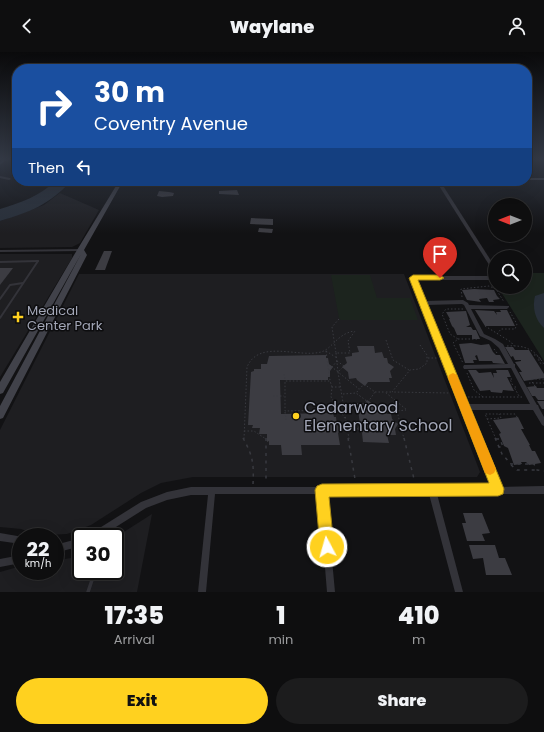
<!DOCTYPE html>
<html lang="en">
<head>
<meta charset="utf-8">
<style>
	body { margin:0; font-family:Poppins,sans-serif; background:#1c1c1d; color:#f1f3f6; height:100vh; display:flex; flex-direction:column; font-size:15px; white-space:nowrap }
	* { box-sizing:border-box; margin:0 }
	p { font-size:13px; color:#9b9c9e }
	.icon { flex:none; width:22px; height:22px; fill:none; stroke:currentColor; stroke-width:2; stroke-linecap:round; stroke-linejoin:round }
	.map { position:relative; height:540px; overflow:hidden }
	.sheet { display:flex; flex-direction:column; background:#0e0e0f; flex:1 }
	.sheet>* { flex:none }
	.top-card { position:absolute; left:12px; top:12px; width:520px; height:122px; border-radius:16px; box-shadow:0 4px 16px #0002,0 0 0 1px #2e2e2f; background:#1a4fa0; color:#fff; overflow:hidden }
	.needle { width:26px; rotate:270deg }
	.controls { position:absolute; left:488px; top:146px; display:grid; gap:8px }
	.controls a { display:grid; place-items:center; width:44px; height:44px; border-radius:50%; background:#0e0e0f; box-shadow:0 4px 16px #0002,0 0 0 1px #2e2e2f; font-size:20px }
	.speed { position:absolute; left:12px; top:476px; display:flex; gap:8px; font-size:20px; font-weight:700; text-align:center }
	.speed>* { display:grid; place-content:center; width:52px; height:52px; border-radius:50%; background:#0e0e0f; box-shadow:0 4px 16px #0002,0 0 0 1px #2e2e2f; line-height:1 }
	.speed small { font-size:10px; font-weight:400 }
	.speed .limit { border:2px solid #111; border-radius:6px; background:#fff; color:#111 }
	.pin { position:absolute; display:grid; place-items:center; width:34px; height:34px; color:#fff; margin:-41px -17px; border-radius:50% 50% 50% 0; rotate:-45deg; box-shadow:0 0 4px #0007 }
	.pin .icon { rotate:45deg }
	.me { position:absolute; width:44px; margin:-22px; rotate:354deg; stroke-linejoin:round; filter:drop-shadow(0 0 3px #0008) }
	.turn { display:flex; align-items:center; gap:14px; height:84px; padding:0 16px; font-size:18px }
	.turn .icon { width:52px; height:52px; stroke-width:2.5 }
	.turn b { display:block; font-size:28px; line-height:34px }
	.then { display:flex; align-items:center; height:38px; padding:0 16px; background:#0003; gap:8px; font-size:15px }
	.eta { display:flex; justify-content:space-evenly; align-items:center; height:68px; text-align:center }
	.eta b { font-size:24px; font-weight:800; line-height:28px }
	.action { display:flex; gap:8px; margin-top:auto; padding:8px 16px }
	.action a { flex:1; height:46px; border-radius:24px; background:#ffd11f; color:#111; font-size:16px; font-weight:800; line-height:46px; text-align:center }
	.action a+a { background:#1c1c1d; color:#f1f3f6 }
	header { display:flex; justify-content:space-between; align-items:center; height:52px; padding:0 16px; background:#0e0e0f; font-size:18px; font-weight:800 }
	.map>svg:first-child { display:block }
</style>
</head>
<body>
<header><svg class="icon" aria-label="back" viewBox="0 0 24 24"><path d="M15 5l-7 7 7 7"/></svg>Waylane<svg class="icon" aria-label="person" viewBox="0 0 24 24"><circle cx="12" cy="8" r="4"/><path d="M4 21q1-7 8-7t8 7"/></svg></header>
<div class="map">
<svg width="544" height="540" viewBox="0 0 544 540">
	<rect width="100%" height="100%" fill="#121214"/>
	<g fill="#1e1e21">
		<path d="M 60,141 L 99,158 L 80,191 L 72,195 L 0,196 L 0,169 L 44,153 Z"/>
		<path d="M 0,202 L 72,202 L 72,206 L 0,325 Z"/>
		<path d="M 79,222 L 404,222 L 480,420 L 477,425 L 193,425 L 161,431 L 141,441 L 91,473 L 67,482 L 47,483 L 35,482 L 21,477 L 0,475 L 0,378 Z"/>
		<path d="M 152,462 L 137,540 L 0,540 L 0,520 L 21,514 L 21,519 L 55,519 L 55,509 L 81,504 L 81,519 L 115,519 L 115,487 L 127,478 Z"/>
	</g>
	<g fill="#1c241e">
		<path d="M 525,221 L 544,221 L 544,309 L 498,235 L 525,235 Z"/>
		<path d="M 331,223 L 370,223 L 377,246 L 410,246 L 418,268 L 341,268 L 339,266 Z"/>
	</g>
	<g fill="#282f39">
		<path d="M 55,129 L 71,129 C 49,153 30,160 0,169 L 0,157 C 19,151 41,144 55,129 Z"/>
		<path d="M 544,241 L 544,276 C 535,268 532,255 535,244 Z"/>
	</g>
	<g fill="#3c3c42">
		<path d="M 237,138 L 239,143 L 219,142 L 219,139 Z"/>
		<path d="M 159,139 L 169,140 L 174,141 L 173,144 L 162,145 L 157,144 Z"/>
		<path d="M 251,166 L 273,167 L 273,173 L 250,172 Z"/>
		<path d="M 259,176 L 273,177 L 272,181 L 258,180 Z"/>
		<path d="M 104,199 L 112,199 L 105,218 L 95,218 Z"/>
		<path d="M 0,216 L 13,216 L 0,233 Z"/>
		<path d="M 474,237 L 494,238 L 497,244 L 500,247 L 493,248 L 494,250 L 489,250 L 487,246 L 479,247 L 481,250 L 467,248 L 462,238 Z"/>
		<path d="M 475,258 L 494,259 L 497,263 L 496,260 L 501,260 L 500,258 L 507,258 L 515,274 L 485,274 Z"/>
		<path d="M 466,259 L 470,273 L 466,275 L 471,275 L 473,278 L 476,278 L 480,287 L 472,287 L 472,283 L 457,283 L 454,276 L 452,274 L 449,267 L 450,267 L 446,260 Z"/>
		<path d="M 471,291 L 481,293 L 489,292 L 493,300 L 496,303 L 500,303 L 505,312 L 493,311 L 492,309 L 479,309 L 477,303 L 475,304 L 477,308 L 473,308 L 474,311 L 465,311 L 459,292 Z"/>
		<path d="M 357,294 L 374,294 L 375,301 L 382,300 L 384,306 L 387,306 L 388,311 L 394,315 L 390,319 L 392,326 L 389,326 L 390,330 L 368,330 L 365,334 L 357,328 L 356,326 L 349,327 L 348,320 L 342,315 L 347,311 L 345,305 L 352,304 L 352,301 L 359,300 Z"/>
		<path d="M 505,295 L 513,295 L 515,298 L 529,298 L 544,322 L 544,326 L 524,329 L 519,320 L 522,320 L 515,310 L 521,309 L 521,308 L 515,308 L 513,304 L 511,305 Z"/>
		<path d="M 326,303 L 326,306 L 328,306 L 329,312 L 333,315 L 330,319 L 330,325 L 328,325 L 328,328 L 280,328 L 281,362 L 333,361 L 334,365 L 336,365 L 337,373 L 342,377 L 338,381 L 340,393 L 301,393 L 302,403 L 282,403 L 281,393 L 269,393 L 269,389 L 267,390 L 267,382 L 259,382 L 260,376 L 252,376 L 253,373 L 248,373 L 251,320 L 254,319 L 254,317 L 261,317 L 261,312 L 267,312 L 269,304 Z"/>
		<path d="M 468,318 L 476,318 L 479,321 L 491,320 L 494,326 L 493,321 L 497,321 L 496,318 L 508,318 L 511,325 L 507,325 L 514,339 L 503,338 L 502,341 L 491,340 L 490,338 L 480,339 Z"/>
		<path d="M 536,334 L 537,336 L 544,336 L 544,348 L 538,348 L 535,344 L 532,344 L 527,335 Z"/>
		<path d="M 367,348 L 375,353 L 380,353 L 382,362 L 391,362 L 392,367 L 398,372 L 395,377 L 396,383 L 387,383 L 389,391 L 363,390 L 362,381 L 357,377 L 360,372 L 357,351 L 365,351 Z"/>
		<path d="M 537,349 L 544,349 L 544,357 L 542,357 Z"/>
		<path d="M 518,365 L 524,377 L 521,377 L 530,393 L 529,393 L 532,399 L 535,399 L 541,411 L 529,413 L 526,410 L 521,410 L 522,412 L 514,413 L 508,396 L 504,394 L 499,382 L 501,381 L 493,368 Z"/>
		<path d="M 463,461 L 482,461 L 490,481 L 482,482 L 485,489 L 467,489 L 462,471 L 466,471 Z"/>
		<path d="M 469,493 L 495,493 L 499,506 L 505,506 L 512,523 L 486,523 L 483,506 L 473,507 Z"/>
	</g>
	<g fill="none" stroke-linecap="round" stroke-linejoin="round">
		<g stroke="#393a40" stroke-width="1" stroke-dasharray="1.5 2" stroke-linecap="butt">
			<path d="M 462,245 L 461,237 L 489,234 L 496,237 L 504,250"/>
			<path d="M 463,257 L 446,257 L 442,262 L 450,282 L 458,287 L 453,291 L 463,311"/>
			<path d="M 339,267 L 332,275 L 336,301 L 350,301 L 348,289 L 355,279"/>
			<path d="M 485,274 L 511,290 L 514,294"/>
			<path d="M 497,282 L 501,277 L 515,277 L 517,272 L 510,260"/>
			<path d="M 458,287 L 479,287"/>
			<path d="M 386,288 L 393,308 L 409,318"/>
			<path d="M 420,293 L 427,303 L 427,311 L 419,317 L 410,318 L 392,340 L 450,341"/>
			<path d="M 507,294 C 525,293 534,297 544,312"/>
			<path d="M 494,297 L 497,301"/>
			<path d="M 326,299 L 330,328"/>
			<path d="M 326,299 L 337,306"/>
			<path d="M 336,301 L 338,320 L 359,337"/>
			<path d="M 534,303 L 537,303 L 539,307"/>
			<path d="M 428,306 L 437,306"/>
			<path d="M 541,307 L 538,307 L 541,312 L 543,312"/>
			<path d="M 337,309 L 344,314 L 338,320 L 332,315 Z"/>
			<path d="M 328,311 L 332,315"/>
			<path d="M 329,319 L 332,315"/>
			<path d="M 338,320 L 349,387"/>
			<path d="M 467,321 L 474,338 L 483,345"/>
			<path d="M 284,322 L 285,328"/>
			<path d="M 512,327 L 510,327 L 513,334"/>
			<path d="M 529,331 L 544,331"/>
			<path d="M 364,332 L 375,340 L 368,350 L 356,341 Z"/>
			<path d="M 535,334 L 530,327 L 544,327"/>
			<path d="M 332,335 L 330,329 L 285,329 L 285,359 L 338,358"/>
			<path d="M 340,335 L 332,335 L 331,345 L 346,368"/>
			<path d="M 516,335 L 514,335 L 519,344"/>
			<path d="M 375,340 L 385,340"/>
			<path d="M 391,340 L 385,340 L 407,358"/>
			<path d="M 343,342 L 356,341"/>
			<path d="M 273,344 L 284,344"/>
			<path d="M 468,345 L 522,345"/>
			<path d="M 394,350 L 397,359 L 406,358"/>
			<path d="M 285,360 L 286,368"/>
			<path d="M 386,362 L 386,359 L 397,359 L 404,387"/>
			<path d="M 487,367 L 501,366 L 499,362"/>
			<path d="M 244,379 L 254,379 L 266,387"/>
			<path d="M 244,387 L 247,315 C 259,287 298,306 321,300 C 332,297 337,282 354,279"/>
			<path d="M 496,387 L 485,362 L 515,362 L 517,365"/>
		</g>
		<g stroke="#393a40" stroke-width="1.5" stroke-dasharray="3 4.5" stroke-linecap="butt">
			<path d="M 243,386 C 253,404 254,412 253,432"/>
			<path d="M 266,386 L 266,427"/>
			<path d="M 348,386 L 355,427"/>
			<path d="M 404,386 L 414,427"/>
			<path d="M 495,386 L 502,402 L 511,412 L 534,412 L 537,418 L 544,419"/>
			<path d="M 496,387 L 500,387 L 503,395 L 499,395"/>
			<path d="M 511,413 L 517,418 L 536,418"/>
		</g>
		<g stroke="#333339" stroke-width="2">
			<path d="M 0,210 L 38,209"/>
			<path d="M 0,247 L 10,233 L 23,231"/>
			<path d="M 0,266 L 38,209"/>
		</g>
		<path stroke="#333339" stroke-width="3.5" d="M 88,540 L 95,519"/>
		<g fill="#333339" fill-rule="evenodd">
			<path d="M 5,106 L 8,106 L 0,113 L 0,110 Z"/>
			<path d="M 0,124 L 10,126 L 11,127 L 9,128 L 0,126 Z"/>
			<path d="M 436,129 L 440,129 L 495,215 L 495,219 L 493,219 Z"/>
			<path d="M 81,197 L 83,198 L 82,199 L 0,200 L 0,198 Z"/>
			<path d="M 413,224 L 495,224 L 495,228 L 416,228 L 425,249 L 463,248 L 468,251 L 469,253 L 509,254 L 509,255 L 507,257 L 471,257 L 484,282 L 495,287 L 503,292 L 514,312 L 515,312 L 515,315 L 537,353 L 538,353 L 539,356 L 544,365 L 544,374 L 542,373 L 533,358 L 469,358 L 501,435 L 544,434 L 544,442 L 437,442 L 463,540 L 455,540 L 429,442 L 326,442 L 335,540 L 327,540 L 319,442 L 215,442 L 206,540 L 198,540 L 208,443 L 191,443 L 167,448 L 146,456 L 100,485 L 89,485 L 90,482 L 141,450 L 167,440 L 191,435 L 494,435 L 411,226 ZM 462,252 L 464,253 L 480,284 L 491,289 L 499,296 L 508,312 L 466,313 L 464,313 L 463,315 L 464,317 L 466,317 L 511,316 L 530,352 L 467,352 L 426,253 Z"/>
			<path d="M 0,481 L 23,485 L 21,485 L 21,492 L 0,489 Z"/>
			<path d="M 81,486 L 81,494 L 55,501 L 55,493 Z"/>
			<path d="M 21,503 L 21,511 L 0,515 L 0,507 Z"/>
		</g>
		<g fill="#41424a" fill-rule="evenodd">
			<rect x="527" y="126" width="17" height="2"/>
			<path d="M 119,129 L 123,129 L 84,198 L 87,203 L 3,366 L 0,367 L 0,354 L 81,202 L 3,341 L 0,342 L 0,330 L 74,203 Z"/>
		</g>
	</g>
	<linearGradient id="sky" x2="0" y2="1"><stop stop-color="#0a0a0b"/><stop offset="0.59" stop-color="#333945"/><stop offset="1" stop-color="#333945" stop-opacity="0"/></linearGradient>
	<rect width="544" height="181" fill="url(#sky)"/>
	<path fill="#ffd11f" stroke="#a68814" d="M 413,223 L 440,223 L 444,226 L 440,228 L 418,228 L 504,437 L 503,442 L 498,444 L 329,445 L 334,495 L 332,500 L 327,502 L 322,500 L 320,495 L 315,438 L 317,434 L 322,432 L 489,431 L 409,226 Z"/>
	<path fill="#f59e0b" d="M 453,321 L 457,323 L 458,326 L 496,417 L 494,421 L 490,423 L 485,421 L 448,326 L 449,323 Z"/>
	<g fill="#ffd11f" stroke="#0d0d0f" stroke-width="1.5">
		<path d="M16 259h4v4h4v4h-4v4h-4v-4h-4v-4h4z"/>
		<circle cx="296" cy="364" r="4"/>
	</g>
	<g text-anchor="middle" stroke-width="3" stroke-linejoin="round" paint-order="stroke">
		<g font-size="13" fill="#a2a6b6" stroke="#0d0d0f" text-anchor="start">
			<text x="27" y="263">Medical<tspan x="27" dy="15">Center Park</tspan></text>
		</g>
		<g font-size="16" fill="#a2a6b6" stroke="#0d0d0f" text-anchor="start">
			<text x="304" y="361">Cedarwood<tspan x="304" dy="18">Elementary School</tspan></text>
		</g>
	</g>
</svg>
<div class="controls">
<a><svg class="needle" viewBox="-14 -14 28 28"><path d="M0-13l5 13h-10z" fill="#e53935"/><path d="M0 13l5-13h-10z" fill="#9b9c9e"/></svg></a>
<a><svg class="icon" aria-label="search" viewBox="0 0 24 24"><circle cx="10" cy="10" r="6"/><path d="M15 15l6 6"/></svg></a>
</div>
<div class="speed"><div>22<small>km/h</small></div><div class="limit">30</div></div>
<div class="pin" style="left:440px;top:226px;background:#d93025"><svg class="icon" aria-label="arrive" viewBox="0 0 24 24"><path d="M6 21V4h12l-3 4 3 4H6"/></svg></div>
<svg class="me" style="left:327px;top:495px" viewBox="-20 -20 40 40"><circle r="17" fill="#ffd11f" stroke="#fff" stroke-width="3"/><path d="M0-11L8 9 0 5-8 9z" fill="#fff"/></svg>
<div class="top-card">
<div class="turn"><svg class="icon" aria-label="right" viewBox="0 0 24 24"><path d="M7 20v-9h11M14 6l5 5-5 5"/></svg><div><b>30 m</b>Coventry Avenue</div></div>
<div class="then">Then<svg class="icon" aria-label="left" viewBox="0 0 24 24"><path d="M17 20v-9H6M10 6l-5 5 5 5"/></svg></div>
</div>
</div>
<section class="sheet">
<div class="eta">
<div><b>17:35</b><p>Arrival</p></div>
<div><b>1</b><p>min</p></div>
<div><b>410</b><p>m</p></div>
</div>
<div class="action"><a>Exit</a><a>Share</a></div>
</section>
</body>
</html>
